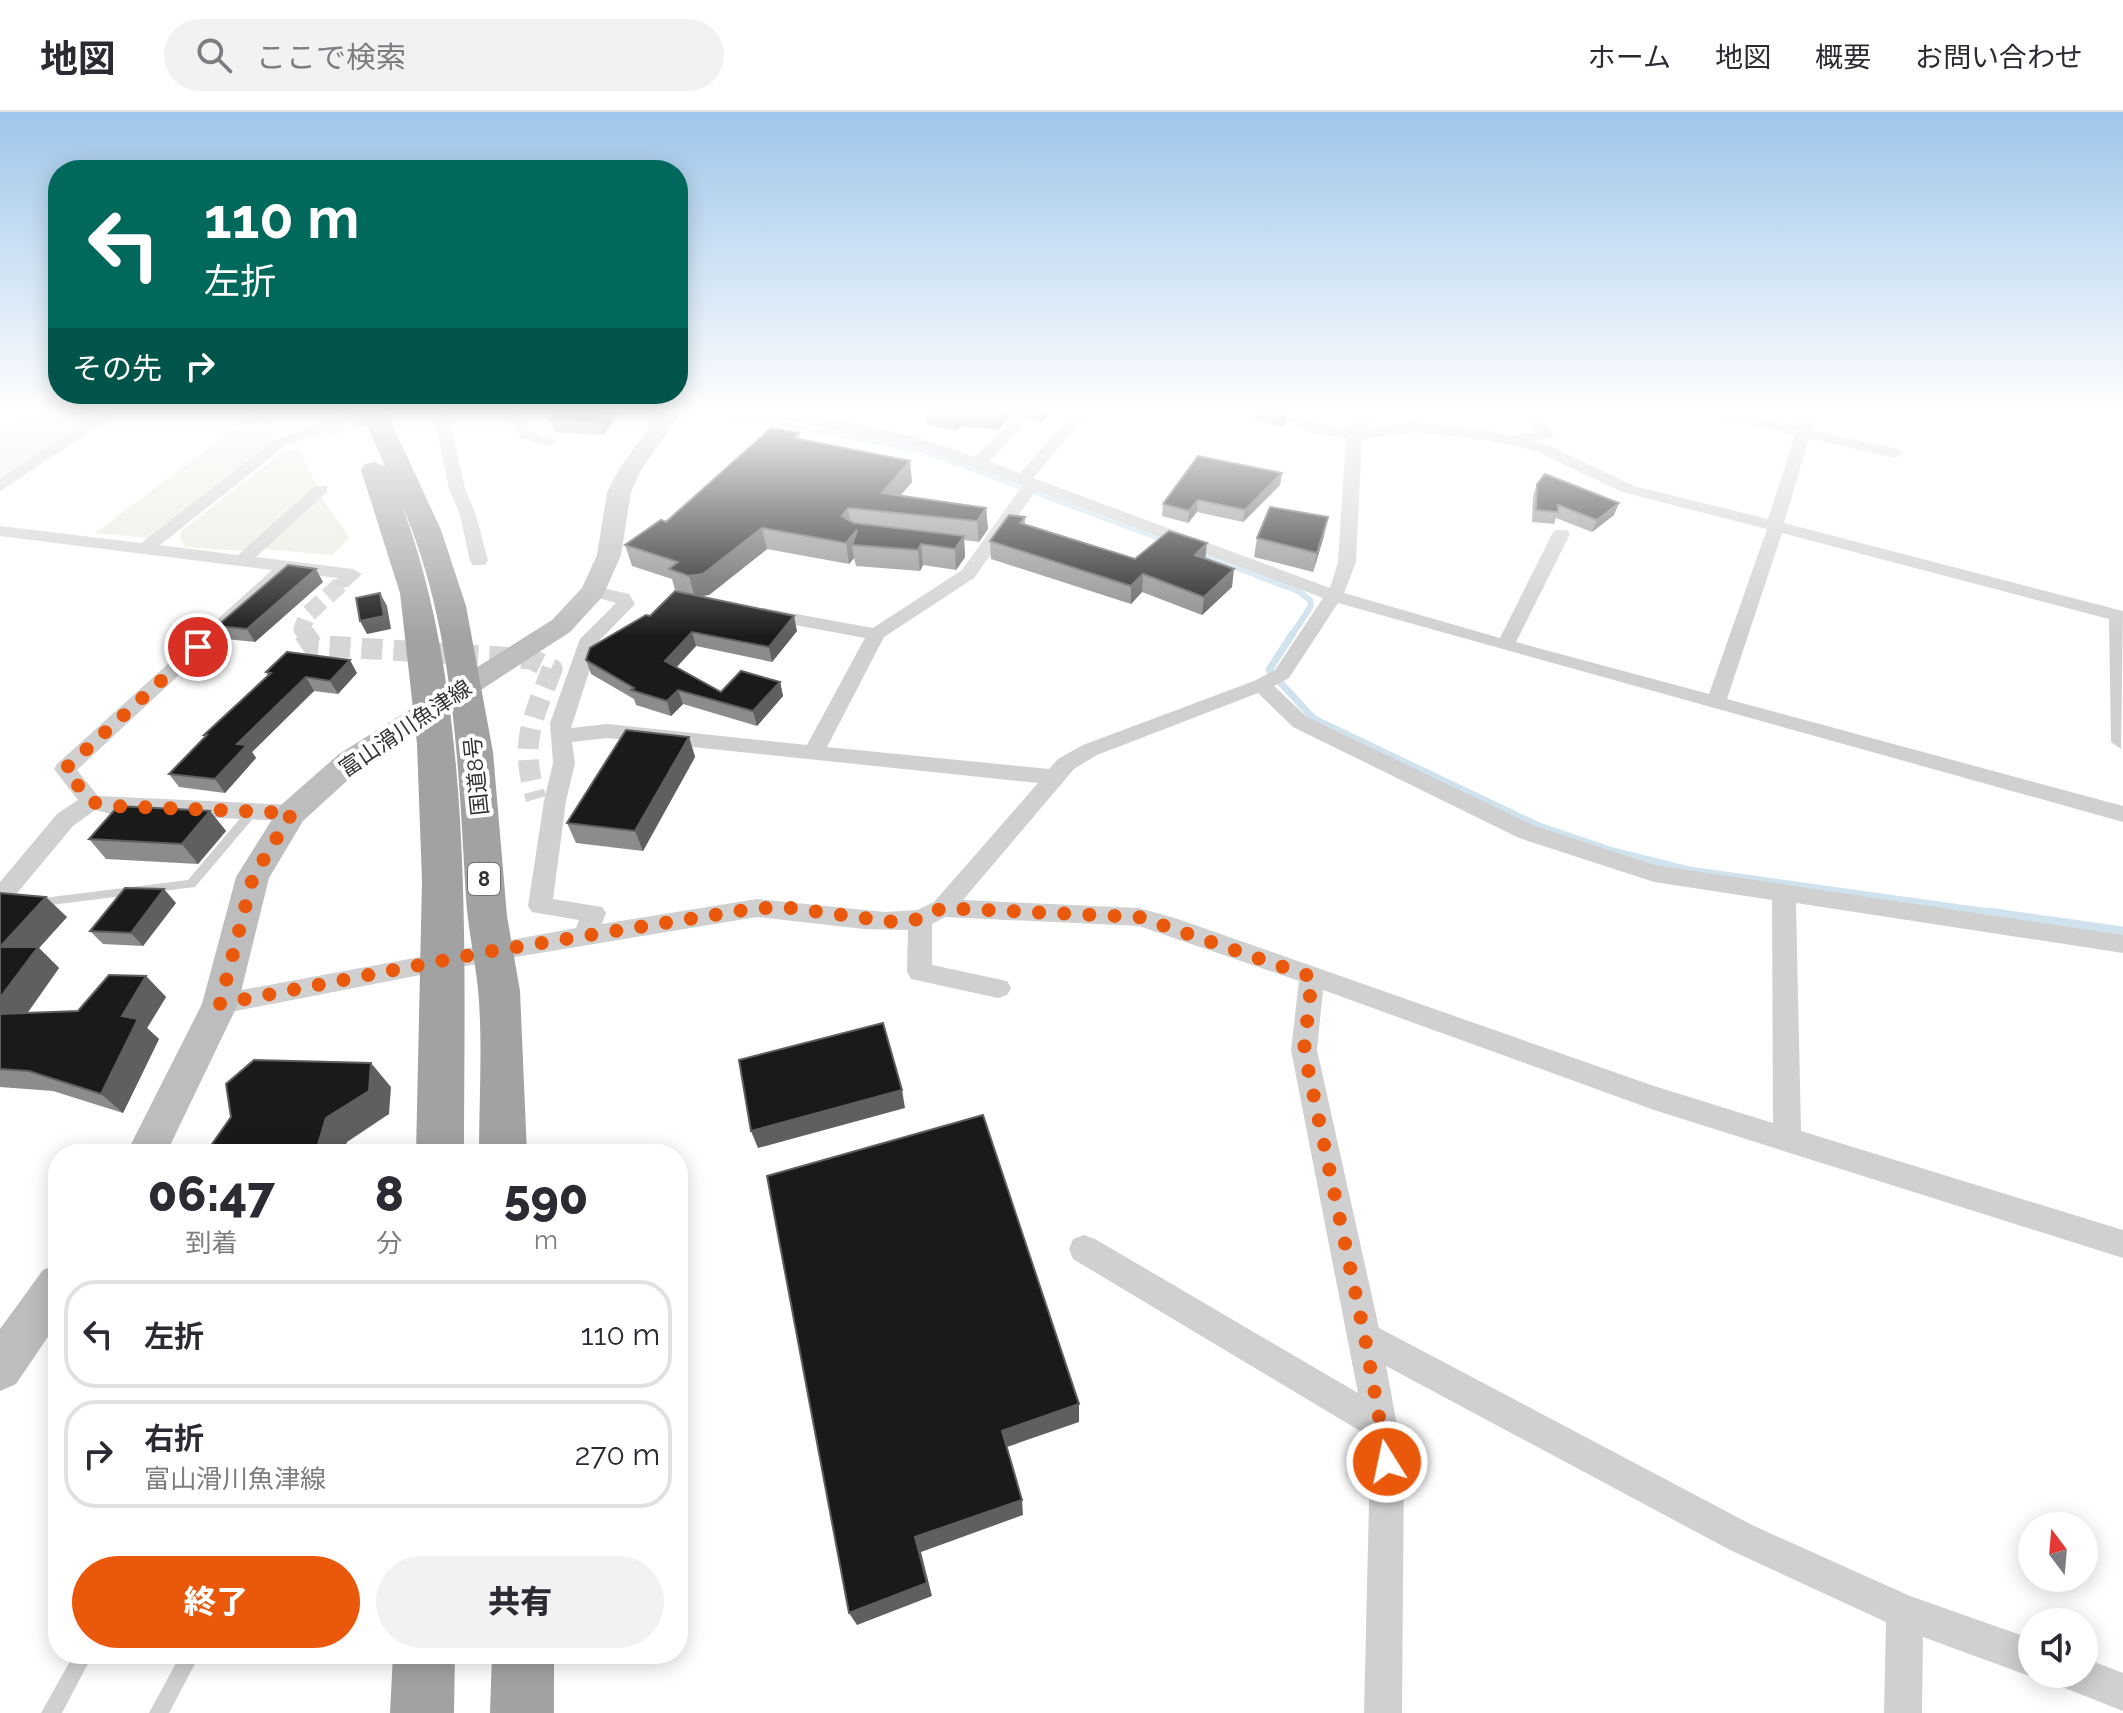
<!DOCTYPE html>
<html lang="ja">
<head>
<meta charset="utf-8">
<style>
	body { margin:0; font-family:Raleway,"Noto Sans JP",sans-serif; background:#f2f2f3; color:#2b2b33; height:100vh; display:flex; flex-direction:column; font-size:30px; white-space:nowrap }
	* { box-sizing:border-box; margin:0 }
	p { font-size:26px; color:#7c7c81 }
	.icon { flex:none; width:44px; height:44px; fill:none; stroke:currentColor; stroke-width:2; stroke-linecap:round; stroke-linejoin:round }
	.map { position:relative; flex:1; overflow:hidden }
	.panel { position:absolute; left:48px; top:1032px; width:640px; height:520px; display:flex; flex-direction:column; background:#fff; border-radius:32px; box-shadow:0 4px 20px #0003 }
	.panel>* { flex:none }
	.hud { position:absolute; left:48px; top:48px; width:640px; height:244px; border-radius:32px; box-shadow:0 4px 20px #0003; background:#00695c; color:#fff; overflow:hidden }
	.needle { width:52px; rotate:344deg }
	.tools { position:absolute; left:2018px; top:1400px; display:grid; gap:16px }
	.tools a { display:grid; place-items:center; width:80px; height:80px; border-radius:50%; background:#fff; box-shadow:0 4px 20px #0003; font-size:40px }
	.pin { position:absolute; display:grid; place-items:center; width:68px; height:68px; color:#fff; margin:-34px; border:4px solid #fff; border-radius:50%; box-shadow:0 2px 8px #0007 }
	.me { position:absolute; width:88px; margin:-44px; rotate:350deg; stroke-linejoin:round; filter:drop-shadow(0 0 6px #0008) }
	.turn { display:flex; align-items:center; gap:28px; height:168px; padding:0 24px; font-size:36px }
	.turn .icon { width:104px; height:104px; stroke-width:2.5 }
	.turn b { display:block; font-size:56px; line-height:68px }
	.then { display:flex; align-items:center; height:76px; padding:0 24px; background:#0003; gap:16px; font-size:30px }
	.eta { display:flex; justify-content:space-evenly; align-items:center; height:136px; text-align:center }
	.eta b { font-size:48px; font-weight:800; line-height:56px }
	.primary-button { display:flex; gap:16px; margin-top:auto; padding:16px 24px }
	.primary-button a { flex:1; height:92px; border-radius:48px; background:#ea580c; color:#fff; font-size:32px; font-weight:800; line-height:92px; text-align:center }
	.primary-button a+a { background:#f2f2f3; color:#2b2b33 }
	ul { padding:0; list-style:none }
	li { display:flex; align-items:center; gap:24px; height:108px; margin:0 16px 12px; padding:0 8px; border:4px solid #e1e1e2; border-radius:32px }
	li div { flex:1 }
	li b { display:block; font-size:30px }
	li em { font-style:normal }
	header { display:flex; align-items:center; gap:48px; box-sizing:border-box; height:112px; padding:0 40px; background:#fff; border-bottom:2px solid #e1e1e2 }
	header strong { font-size:38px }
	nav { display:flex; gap:44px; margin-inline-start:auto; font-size:28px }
	.search { width:560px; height:72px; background:#f2f2f3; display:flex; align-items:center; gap:20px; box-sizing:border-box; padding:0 28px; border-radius:44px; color:#7c7c81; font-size:30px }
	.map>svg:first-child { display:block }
</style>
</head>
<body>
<header>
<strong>地図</strong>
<div class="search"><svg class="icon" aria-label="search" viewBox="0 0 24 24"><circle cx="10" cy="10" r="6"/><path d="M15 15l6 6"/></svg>ここで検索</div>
<nav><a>ホーム</a><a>地図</a><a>概要</a><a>お問い合わせ</a></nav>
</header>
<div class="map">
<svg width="2123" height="1601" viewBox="0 0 2123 1601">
	<rect width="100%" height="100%" fill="#fff"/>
	<g fill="#e6ecdf">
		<path d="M 27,301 L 104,301 L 0,370 L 0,318 Z"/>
		<path d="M 255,301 L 267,301 L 278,326 L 151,426 L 95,421 Z"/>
		<path d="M 300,337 L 317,375 L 243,439 L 184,435 L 180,420 L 285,338 Z"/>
		<path d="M 318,381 L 350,426 L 332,443 L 261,437 Z"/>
	</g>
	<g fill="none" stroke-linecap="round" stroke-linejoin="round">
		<g stroke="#cfe2ee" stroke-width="6">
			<path d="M 720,301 L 921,338 L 1167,429"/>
			<path d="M 1198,441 L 1298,479 L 1310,488 L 1311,494 L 1292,523"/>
		</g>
		<path stroke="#cfe2ee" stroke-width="7" d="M 1293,521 L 1269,558 L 1314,607 L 1539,714 L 1613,739 L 1689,758 L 2003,802"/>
		<path stroke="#cfe2ee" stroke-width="9" d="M 1988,800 L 2123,819"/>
		<g stroke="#d6d6d6" stroke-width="17" stroke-dasharray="17 8" stroke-linecap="butt">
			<path d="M 326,315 L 387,301"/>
			<path d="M 306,523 L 302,517 L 307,503 L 342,471"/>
		</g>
		<path stroke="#d6d6d6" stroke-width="21" stroke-dasharray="21 11" stroke-linecap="butt" d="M 304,521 L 312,533 L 531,547 L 552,557 C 532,610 519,629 536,687"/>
		<g fill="#d0d0d0" fill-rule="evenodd">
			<path d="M 252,696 L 258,700 L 256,703 L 195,775 L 35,795 L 29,791 L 35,787 L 188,768 L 248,697 Z"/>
			<path d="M 74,1542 L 93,1542 L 62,1601 L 41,1601 Z"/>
			<path d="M 181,1542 L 200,1542 L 169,1601 L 149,1601 Z"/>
		</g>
		<g fill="#d0d0d0" fill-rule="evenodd">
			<path d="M 100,301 L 118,301 L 0,379 L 0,367 Z"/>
			<path d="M 433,301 L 448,301 L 465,376 L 476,403 L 488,449 L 485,453 L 473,453 L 470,449 L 460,403 L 449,376 Z"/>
			<path d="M 505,301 L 519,301 L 532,320 L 557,329 L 549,334 L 521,326 Z"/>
			<path d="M 765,301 C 831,301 914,322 975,345 L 1010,311 L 1015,309 L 1023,314 L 989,349 L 1020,361 L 1071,304 L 1098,301 L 1081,310 L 1033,366 L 1330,476 L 1338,450 L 1346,326 L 1314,321 L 1271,301 C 1298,301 1322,314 1349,318 L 1360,301 L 1374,301 L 1365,317 L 1415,310 L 1488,318 L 1512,324 L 1536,320 L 1522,301 L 1538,301 L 1554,323 L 1551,326 L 1532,329 L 1550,334 L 1634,374 L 1768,407 L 1795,323 L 1712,304 L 1709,301 L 1737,301 L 1797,314 L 1802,301 L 1816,301 L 1812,318 L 1901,338 L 1903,341 L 1895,346 L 1809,326 L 1784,411 L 2123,499 L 2121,637 L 2111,630 L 2109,507 L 1782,421 L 1727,587 L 2123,694 L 2123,710 L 1338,491 L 1289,566 L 1274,574 L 1307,605 L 1535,714 L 1655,753 L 2123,823 L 2123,841 L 1796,791 L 1801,1019 L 2123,1118 L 2123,1146 L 1654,998 L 1323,878 L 1317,938 L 1379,1216 L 1754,1414 L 1910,1484 L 2032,1527 L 2032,1562 L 2039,1562 L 2032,1565 L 1923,1525 L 1922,1601 L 1884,1601 L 1886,1510 L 1730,1438 L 1386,1254 L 1404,1350 L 1402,1601 L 1364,1601 L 1370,1350 L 1365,1322 L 1073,1147 L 1069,1137 L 1073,1127 L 1084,1123 L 1095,1127 L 1358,1281 L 1291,938 L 1299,869 L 1139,814 L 945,805 L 932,812 L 932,853 L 1007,869 L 1011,876 L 1007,883 L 998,886 L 911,867 L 907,860 L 908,818 L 864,817 L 757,805 L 492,849 L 220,902 L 211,899 L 207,892 L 211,885 L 220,882 L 576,816 L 579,808 L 532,800 L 528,794 L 544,689 L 553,651 L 550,611 L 580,527 L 616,491 L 588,483 L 585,479 L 588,475 L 594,474 L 629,482 L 635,492 L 599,529 L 571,616 L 607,612 L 807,633 L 865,526 L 757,506 L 755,502 L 757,498 L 764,496 L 873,516 L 962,458 L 1023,373 L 923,336 L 773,306 ZM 1415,320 L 1488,328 L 1538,340 L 1622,380 L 1767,417 L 1709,582 L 1516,530 L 1570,422 L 1567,418 L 1555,418 L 1552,422 L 1500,526 L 1344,481 L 1356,450 L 1362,327 ZM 1036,378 L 1323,486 L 1275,558 L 1254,569 L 1083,633 L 1058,647 L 1049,657 L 827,635 L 884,525 L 974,466 ZM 1258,581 L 1293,615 L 1519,726 L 1654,770 L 1772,788 L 1773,1011 L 1654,974 L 1175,806 L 1139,796 L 963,788 L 1074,657 L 1097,643 ZM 607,626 L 1038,671 L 934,790 L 917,798 L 885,800 L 757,787 L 602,812 L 606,801 L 602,795 L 553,787 L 566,689 L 575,651 L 572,630 Z"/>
			<path d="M 326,310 L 331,312 L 331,318 L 285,334 L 160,433 L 238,443 L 315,374 L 327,374 L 327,380 L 256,445 L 353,457 L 362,462 L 348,475 L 342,476 L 333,471 L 338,466 L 290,460 L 77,658 L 98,684 L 292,693 L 300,696 L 303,701 L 300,706 L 292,709 L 111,702 L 95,698 L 73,714 L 8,792 L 0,795 L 0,770 L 57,702 L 78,688 L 54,657 L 57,652 L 272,458 L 0,424 L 0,414 L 141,431 L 275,328 Z"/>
			<path d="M 2084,1546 L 2123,1561 L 2123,1599 L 2062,1575 L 2056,1562 L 2084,1562 Z"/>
		</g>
		<g fill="#bdbdbd" fill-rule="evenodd">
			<path d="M 659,301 L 681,301 L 642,356 L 631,380 L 621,443 L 603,484 L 570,520 L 361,656 L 303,709 L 269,766 L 238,892 L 166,1042 L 126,1042 L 202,892 L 236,765 L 281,693 L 339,642 L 552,508 L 582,476 L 597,443 L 607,380 L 620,356 Z"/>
			<path d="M 58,1152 L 58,1210 L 16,1272 L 0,1279 L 0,1217 L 43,1158 Z"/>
		</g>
		<g fill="#a2a2a2" fill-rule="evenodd">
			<path d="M 361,301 L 387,301 L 441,418 L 466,494 L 493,640 L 507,804 L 520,879 L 527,1042 L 479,1042 C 479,988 483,931 478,877 C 475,847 468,817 466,786 C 458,654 455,514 401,391 C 475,586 464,835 464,1042 L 416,1042 L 422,769 L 417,632 L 400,481 L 361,358 L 365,352 L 374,350 L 385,354 Z"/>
			<path d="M 393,1542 L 455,1542 L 454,1601 L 390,1601 Z"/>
			<path d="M 492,1542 L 554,1542 L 554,1601 L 490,1601 Z"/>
		</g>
	</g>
	<g fill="#8c8c8c">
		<path d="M 620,301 L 603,323 L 555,320 L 550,307 Z"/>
		<path d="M 926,301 L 1052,301 L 1040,310 L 1012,303 L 998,318 L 961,314 L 956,319 L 927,312 Z"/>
		<path d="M 1255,301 L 1287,301 L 1285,312 L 1282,315 L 1254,307 Z"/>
		<path d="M 799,321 L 800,327 L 912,370 L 900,384 L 986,396 L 988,417 L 979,430 L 964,428 L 965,445 L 956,458 L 923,453 L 920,459 L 856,454 L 854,446 L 849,452 L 767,437 L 709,483 L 700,484 L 797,519 L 772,550 L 696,534 L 677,555 L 721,580 L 780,570 L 783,584 L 757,614 L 683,592 L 671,604 L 636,593 L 634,587 L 591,562 L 586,548 L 683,481 L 675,478 L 672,467 L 632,454 L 625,433 L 666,410 Z"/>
		<path d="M 1282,361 L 1280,373 L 1243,410 L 1197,400 L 1188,411 L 1162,404 L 1163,392 Z"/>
		<path d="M 1537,372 L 1614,403 L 1592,420 L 1556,406 L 1554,412 L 1532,410 L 1533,384 Z"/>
		<path d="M 1025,405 L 1025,413 L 1135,447 L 1205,446 L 1232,475 L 1202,503 L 1142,480 L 1131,492 L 991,447 L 990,429 Z"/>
		<path d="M 1324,424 L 1313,460 L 1254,445 L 1257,426 Z"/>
		<path d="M 323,470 L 255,530 L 226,527 L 217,514 Z"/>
		<path d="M 266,560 L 357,561 L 338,582 L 314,579 L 252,640 L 256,646 L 225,681 L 179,675 L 169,662 L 205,624 L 204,623 L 268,564 Z"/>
		<path d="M 689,625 L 695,645 L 643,739 L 576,731 L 567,711 Z"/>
		<path d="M 210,699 L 226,719 L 198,752 L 106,747 L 89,727 Z"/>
		<path d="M 0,781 L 67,805 L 39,836 L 59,856 L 27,901 L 78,899 L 146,864 L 166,885 L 147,916 L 159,927 L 123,1001 L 53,979 L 0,975 Z"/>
		<path d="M 176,791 L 143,834 L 103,832 L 90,819 Z"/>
	</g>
	<g fill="#5f5f5f">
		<path d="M 606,301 L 620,301 L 603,323 L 599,310 Z"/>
		<path d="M 955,301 L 960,301 L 961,314 L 956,319 Z"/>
		<path d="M 997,301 L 1012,301 L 1012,303 L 998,318 Z"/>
		<path d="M 1040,301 L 1052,301 L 1040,310 Z"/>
		<path d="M 1286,301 L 1287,301 L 1285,312 L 1282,315 L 1283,303 Z"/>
		<path d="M 910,349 L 912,370 L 886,400 L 882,381 Z"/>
		<path d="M 1282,361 L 1280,373 L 1243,410 L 1245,398 Z"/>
		<path d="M 1198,388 L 1197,400 L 1188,411 L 1189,399 Z"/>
		<path d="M 1619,391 L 1614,403 L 1592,420 L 1597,408 Z"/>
		<path d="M 848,396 L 851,417 L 842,404 Z"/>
		<path d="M 986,396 L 988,417 L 979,430 L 977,409 Z"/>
		<path d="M 1328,405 L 1324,424 L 1313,460 L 1317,441 Z"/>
		<path d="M 762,416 L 767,437 L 709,483 L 695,485 L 689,464 Z"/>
		<path d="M 857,418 L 852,433 L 854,446 L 849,452 L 846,431 Z"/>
		<path d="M 964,424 L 965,445 L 956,458 L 955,437 Z"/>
		<path d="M 1207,431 L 1205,449 L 1195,443 Z"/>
		<path d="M 921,432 L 923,453 L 920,459 L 918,438 Z"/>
		<path d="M 316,457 L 323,470 L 255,530 L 247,517 Z"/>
		<path d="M 1234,457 L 1232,475 L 1202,503 L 1204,485 Z"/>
		<path d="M 1143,462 L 1142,480 L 1131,492 L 1131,474 Z"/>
		<path d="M 380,481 L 387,494 L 391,517 L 367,522 L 360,509 Z"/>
		<path d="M 794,504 L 797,519 L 772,550 L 769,535 Z"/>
		<path d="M 692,520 L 696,534 L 669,563 L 665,549 Z"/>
		<path d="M 350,548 L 357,561 L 338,582 L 330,569 Z"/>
		<path d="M 306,565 L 314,579 L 252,640 L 256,646 L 225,681 L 215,667 L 237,632 Z"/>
		<path d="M 780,570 L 783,584 L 757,614 L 753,599 Z"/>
		<path d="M 678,578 L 683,592 L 671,604 L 667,589 Z"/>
		<path d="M 689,625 L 695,645 L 643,739 L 635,719 Z"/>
		<path d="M 210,699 L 226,719 L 198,752 L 182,732 Z"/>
		<path d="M 164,777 L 176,791 L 143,834 L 131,821 Z"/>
		<path d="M 46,785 L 67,805 L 39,836 L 59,856 L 12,923 L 0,913 L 0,835 Z"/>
		<path d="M 146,864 L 166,885 L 147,916 L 159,927 L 123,1001 L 101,982 L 122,904 Z"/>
		<path d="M 371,951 L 391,975 L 389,1002 L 347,1030 L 344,1042 L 315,1042 L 326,1006 Z"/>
		<path d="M 902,978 L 905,996 L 758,1036 L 751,1019 Z"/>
		<path d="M 1079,1292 L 1079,1310 L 1004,1336 L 1002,1319 Z"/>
		<path d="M 1022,1388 L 1023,1403 L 921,1440 L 932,1484 L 857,1513 L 849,1501 L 915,1425 Z"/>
	</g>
	<g fill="#1a1a1a" stroke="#5f5f5f" stroke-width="2">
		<path d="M 556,301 L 606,301 L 599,310 L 550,307 Z"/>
		<path d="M 771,316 L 799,321 L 794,326 L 910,349 L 882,381 L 986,396 L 977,409 L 848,396 L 842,404 L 854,411 L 964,424 L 955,437 L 921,432 L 918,438 L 852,433 L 857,418 L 846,431 L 762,416 L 703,462 L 689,464 L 669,457 L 678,450 L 625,433 L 661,408 L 666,410 Z"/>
		<path d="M 1198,344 L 1282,361 L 1245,398 L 1198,388 L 1189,399 L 1163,392 Z"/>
		<path d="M 1545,362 L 1619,391 L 1597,408 L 1558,393 L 1558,400 L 1536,398 L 1537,372 Z"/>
		<path d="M 1270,395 L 1328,405 L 1317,441 L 1257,426 Z"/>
		<path d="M 1009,403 L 1025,405 L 1020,411 L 1135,447 L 1169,419 L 1207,431 L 1195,443 L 1234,457 L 1204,485 L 1143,462 L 1131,474 L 990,429 Z"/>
		<path d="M 288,453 L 316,457 L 247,517 L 217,514 Z"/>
		<path d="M 675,479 L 794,504 L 769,535 L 692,520 L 665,549 L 721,580 L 741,559 L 780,570 L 753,599 L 678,578 L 667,589 L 631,578 L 634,576 L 586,548 L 590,536 L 646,503 L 650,504 Z"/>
		<path d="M 380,481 L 384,504 L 360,509 L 356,486 Z"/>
		<path d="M 287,540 L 350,548 L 330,569 L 306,565 L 237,632 L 247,633 L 215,667 L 169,662 L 207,623 L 204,623 L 271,561 L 266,560 Z"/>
		<path d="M 626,618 L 689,625 L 635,719 L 567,711 Z"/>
		<path d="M 118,694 L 210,699 L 182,732 L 89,727 Z"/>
		<path d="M 125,776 L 164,777 L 131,821 L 90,819 Z"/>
		<path d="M 0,781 L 46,785 L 0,835 Z"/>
		<path d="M 0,835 L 38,835 L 0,886 Z"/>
		<path d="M 109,863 L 146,864 L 122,904 L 138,907 L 101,982 L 29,959 L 0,957 L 0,902 L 78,899 Z"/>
		<path d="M 883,911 L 902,978 L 751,1019 L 739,948 Z"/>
		<path d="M 254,948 L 371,951 L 369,979 L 326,1006 L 315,1042 L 205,1042 L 231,1005 L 226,972 Z"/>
		<path d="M 983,1003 L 1079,1292 L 1002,1319 L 1022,1388 L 915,1425 L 927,1471 L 849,1501 L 767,1064 Z"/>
	</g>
	<linearGradient id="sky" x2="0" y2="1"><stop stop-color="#9ec6ea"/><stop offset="0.57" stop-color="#fff"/><stop offset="1" stop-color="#fff" stop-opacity="0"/></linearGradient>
	<rect width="2123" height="525" fill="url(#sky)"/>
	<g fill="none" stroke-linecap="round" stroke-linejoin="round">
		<path stroke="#ea580c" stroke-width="14" stroke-dasharray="0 25.2" d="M 198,535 L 65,657 L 91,690 L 111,694 L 292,701 L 253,765 L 220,892 L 492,839 L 757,796 L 790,796 L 894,810 L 920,807 L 942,796 L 1139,805 L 1312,865 L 1304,938 L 1365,1226 L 1387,1350"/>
	</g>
	<g text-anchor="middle" stroke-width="8" stroke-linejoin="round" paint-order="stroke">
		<rect fill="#fff" stroke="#707070" stroke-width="2" x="468" y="751" width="32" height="32" rx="6"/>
		<g font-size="20" font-weight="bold" fill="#333">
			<text x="484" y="774">8</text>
		</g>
		<g font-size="22" fill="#333" stroke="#fff">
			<text transform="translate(405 616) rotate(-34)" y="8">富山滑川魚津線</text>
			<text transform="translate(476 664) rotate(-96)" y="8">国道8号</text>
		</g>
	</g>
</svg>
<div class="tools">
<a><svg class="needle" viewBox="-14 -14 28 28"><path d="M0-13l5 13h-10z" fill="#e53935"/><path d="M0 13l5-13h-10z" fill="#7c7c81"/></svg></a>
<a><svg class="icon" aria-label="sound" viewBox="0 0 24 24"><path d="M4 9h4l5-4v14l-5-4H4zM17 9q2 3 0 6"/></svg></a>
</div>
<div class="pin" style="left:198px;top:535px;background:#d93025"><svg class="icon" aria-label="arrive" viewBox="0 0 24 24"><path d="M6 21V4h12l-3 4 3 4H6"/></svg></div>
<svg class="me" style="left:1387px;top:1350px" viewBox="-20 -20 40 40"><circle r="17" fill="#ea580c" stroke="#fff" stroke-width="3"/><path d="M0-11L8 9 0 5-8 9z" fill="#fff"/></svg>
<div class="hud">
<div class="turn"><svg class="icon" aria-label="left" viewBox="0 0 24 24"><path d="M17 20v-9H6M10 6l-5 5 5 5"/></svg><div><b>110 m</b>左折</div></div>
<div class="then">その先<svg class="icon" aria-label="right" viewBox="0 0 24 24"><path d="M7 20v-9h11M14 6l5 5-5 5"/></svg></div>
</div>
<section class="panel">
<div class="eta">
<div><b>06:47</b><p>到着</p></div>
<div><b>8</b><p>分</p></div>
<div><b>590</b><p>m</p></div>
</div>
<ul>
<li><svg class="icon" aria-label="left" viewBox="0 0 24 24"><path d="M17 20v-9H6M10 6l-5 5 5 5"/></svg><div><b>左折</b></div><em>110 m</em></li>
<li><svg class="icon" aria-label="right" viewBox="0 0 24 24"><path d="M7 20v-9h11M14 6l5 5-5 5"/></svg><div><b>右折</b><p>富山滑川魚津線</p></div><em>270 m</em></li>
</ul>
<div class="primary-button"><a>終了</a><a>共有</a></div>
</section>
</div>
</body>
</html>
